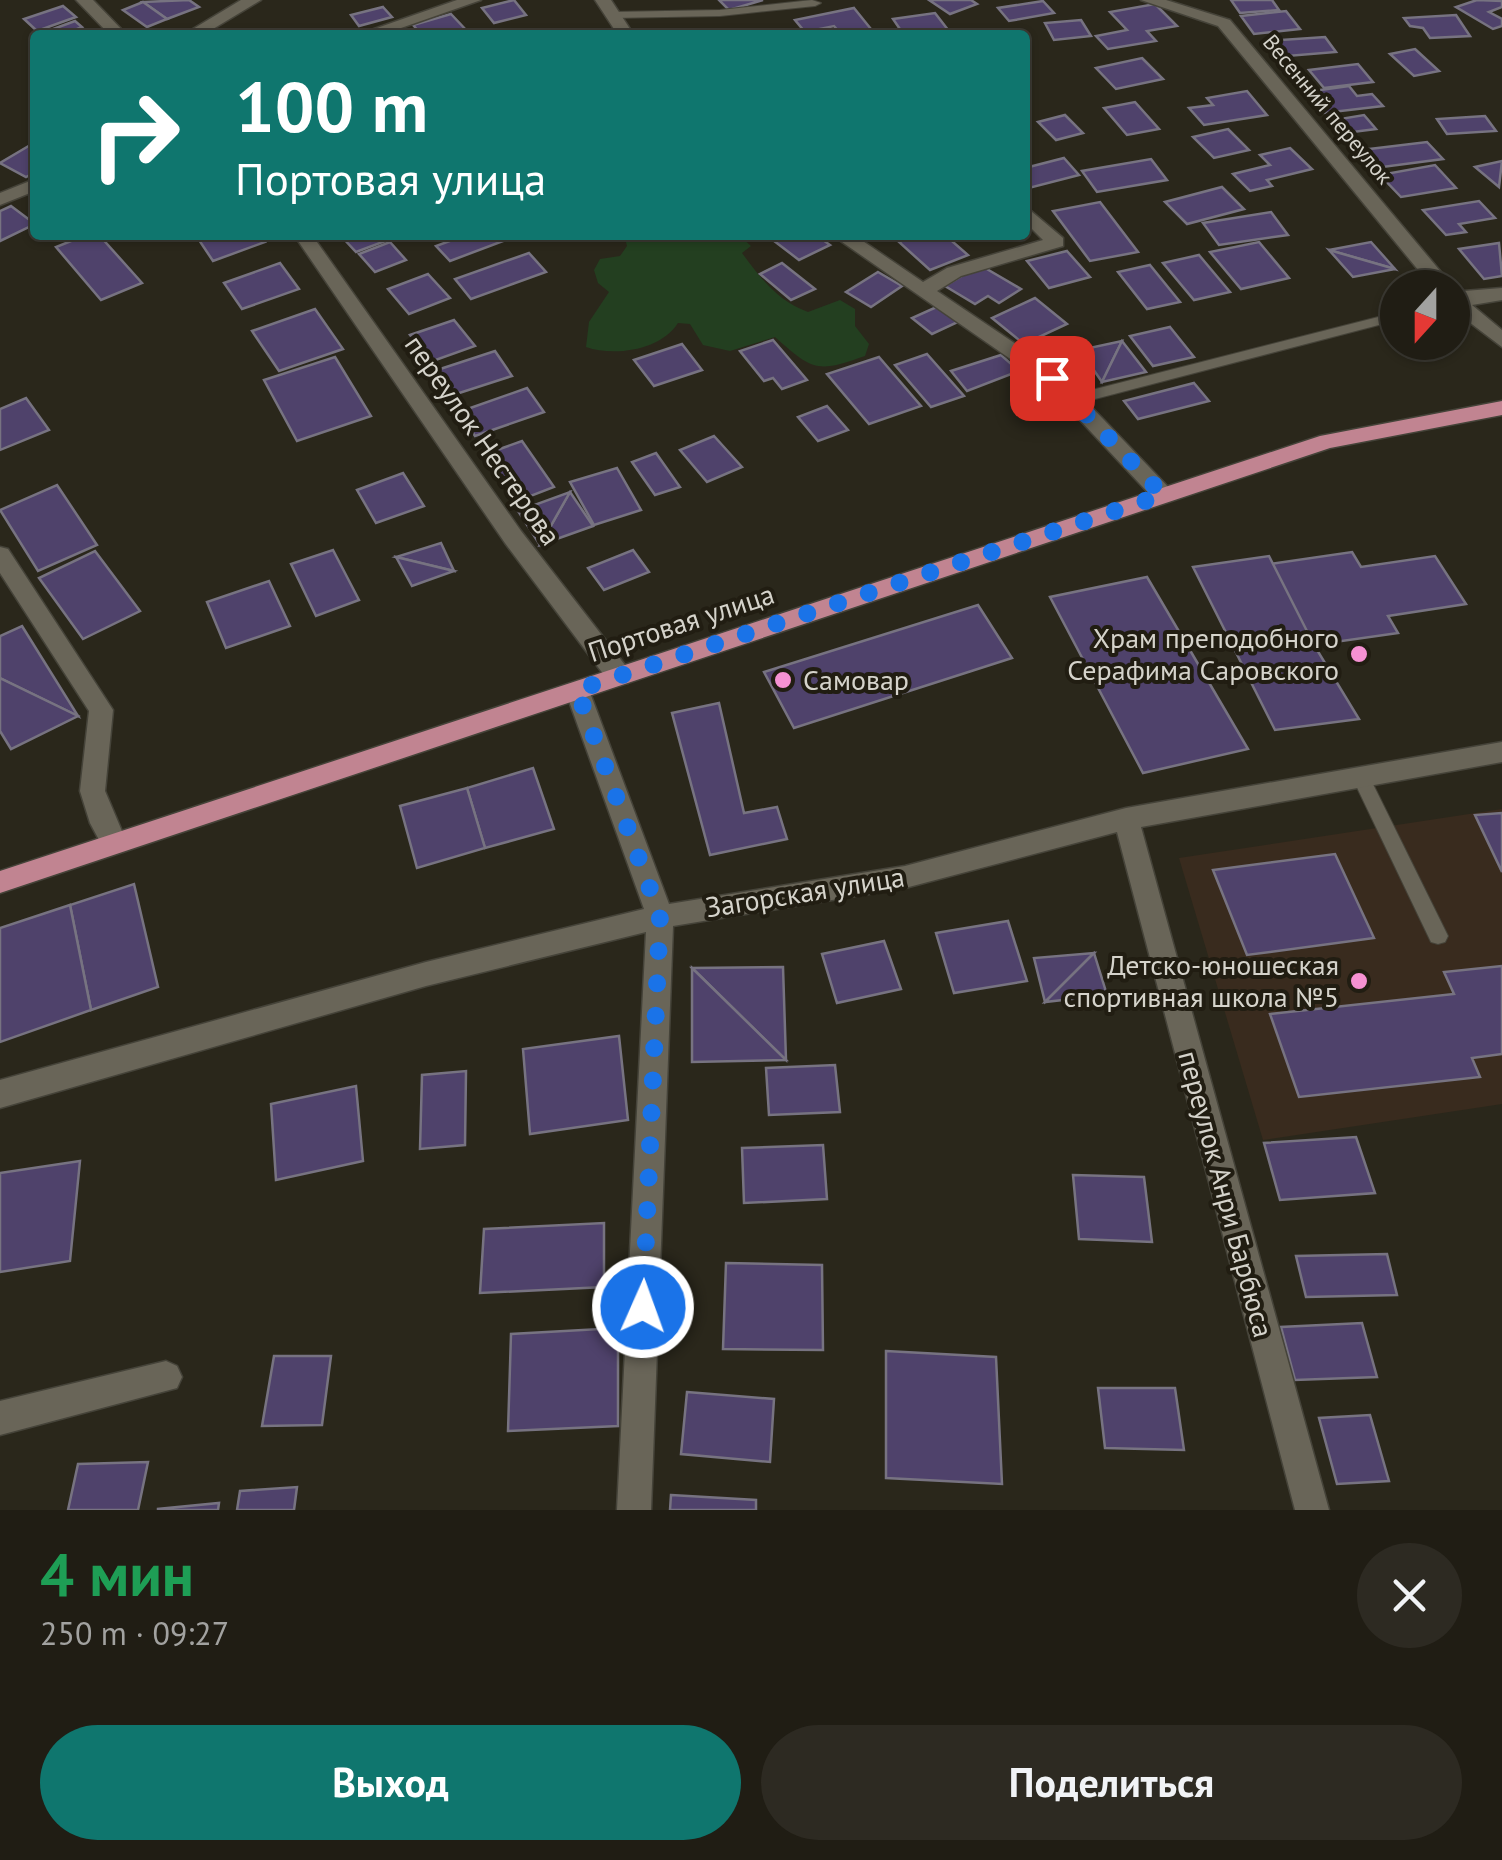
<!DOCTYPE html>
<html lang="ru">
<head>
<meta charset="utf-8">
<style>
	body { margin:0; font-family:"PT Sans",sans-serif; background:#2d2a22; color:#f1f3f6; height:100vh; display:flex; flex-direction:column; font-size:38px; white-space:nowrap }
	* { box-sizing:border-box; margin:0 }
	p { font-size:32px; color:#a2a2a0 }
	.icon { flex:none; width:55px; height:55px; fill:none; stroke:currentColor; stroke-width:2; stroke-linecap:round; stroke-linejoin:round }
	.map { position:relative; height:1510px; overflow:hidden }
	.side { display:flex; flex-direction:column; background:#201d14; flex:1 }
	.side>* { flex:none }
	.top-card { position:absolute; left:30px; top:30px; width:1000px; height:210px; border-radius:10px; box-shadow:0 2px 8px #0004,0 0 0 2px #3d3b34; background:#0f766e; color:#fff; overflow:hidden }
	.needle { width:65px; rotate:201deg }
	.buttons { position:absolute; left:1380px; top:270px; display:grid; gap:20px }
	.buttons a { display:grid; place-items:center; width:90px; height:90px; border-radius:50%; background:#201d14; box-shadow:0 2px 8px #0004,0 0 0 2px #3d3b34; font-size:50px }
	.pin { position:absolute; display:grid; place-items:center; width:85px; height:85px; color:#fff; margin:-42px; border-radius:20px; box-shadow:0 5px 15px #0006 }
	.me { position:absolute; width:110px; margin:-55px; rotate:2deg; stroke-linejoin:round; filter:drop-shadow(0 0 8px #0008) }
	.turn { display:flex; align-items:center; gap:35px; height:210px; padding:0 40px; font-size:45px }
	.turn .icon { width:130px; height:130px; stroke-width:2.5 }
	.turn b { display:block; font-size:70px; line-height:85px }
	.round { display:grid; place-items:center; flex:none; width:105px; height:105px; border-radius:52px; background:#2d2a22 }
	.head { display:flex; align-items:center; justify-content:space-between; height:170px; padding:0 40px }
	h1 { font-size:60px; font-weight:600; line-height:75px; color:#1e9e55 }
	.primary-button { display:flex; gap:20px; margin-top:auto; padding:20px 40px }
	.primary-button a { flex:1; height:115px; border-radius:60px; background:#0f766e; color:#fff; font-size:40px; font-weight:600; line-height:115px; text-align:center }
	.primary-button a+a { background:#2d2a22; color:#f1f3f6 }
	.map>svg:first-child { display:block }
</style>
</head>
<body>
<div class="map">
<svg width="1502" height="1510" viewBox="0 0 1502 1510">
	<rect width="100%" height="100%" fill="#2a271b"/>
	<path fill="#392b1e" d="M 1502,809 L 1502,1104 L 1263,1140 L 1179,858 Z"/>
	<path fill="#233f20" d="M 624,235 L 739,235 L 751,246 L 742,253 C 760,277 777,301 808,312 L 840,300 L 855,309 L 855,326 L 869,344 L 865,356 C 817,373 813,371 775,337 L 730,351 L 703,345 L 690,324 L 678,323 C 661,350 615,357 586,347 L 589,322 L 609,292 L 598,283 L 594,270 L 600,259 L 620,256 L 627,246 Z"/>
	<g fill="#4f426b" stroke="#777381" stroke-width="2.5">
		<path d="M 189,0 L 199,7 L 167,19 L 143,2 Z"/>
		<path d="M 514,0 L 526,15 L 494,23 L 482,8 Z"/>
		<path d="M 719,0 L 763,0 L 729,10 Z"/>
		<path d="M 929,0 L 971,0 L 977,4 L 950,14 Z"/>
		<path d="M 1231,0 L 1272,0 L 1279,10 L 1240,13 Z"/>
		<path d="M 1477,0 L 1502,1 L 1502,7 L 1489,12 L 1502,19 L 1502,26 L 1493,29 L 1456,7 Z"/>
		<path d="M 1043,1 L 1054,13 L 1009,21 L 998,8 Z"/>
		<path d="M 143,2 L 167,19 L 147,27 L 123,10 Z"/>
		<path d="M 1155,4 L 1177,26 L 1147,31 L 1156,41 L 1108,49 L 1096,36 L 1127,30 L 1110,12 Z"/>
		<path d="M 63,6 L 76,17 L 37,31 L 24,19 Z"/>
		<path d="M 383,7 L 392,17 L 359,26 L 351,15 Z"/>
		<path d="M 854,8 L 875,34 L 842,35 L 834,26 L 805,32 L 795,20 Z"/>
		<path d="M 1286,11 L 1300,29 L 1254,34 L 1241,16 Z"/>
		<path d="M 935,13 L 952,35 L 904,35 L 893,19 Z"/>
		<path d="M 451,14 L 467,31 L 422,35 L 413,25 Z"/>
		<path d="M 1456,15 L 1470,36 L 1430,38 L 1423,28 L 1410,26 L 1404,18 Z"/>
		<path d="M 1081,20 L 1091,36 L 1054,40 L 1045,23 Z"/>
		<path d="M 75,21 L 82,27 L 72,31 L 77,35 L 45,32 Z"/>
		<path d="M 1325,37 L 1336,52 L 1275,57 L 1265,41 Z"/>
		<path d="M 1415,49 L 1439,71 L 1414,76 L 1390,54 Z"/>
		<path d="M 1142,58 L 1163,79 L 1116,89 L 1096,68 Z"/>
		<path d="M 1358,64 L 1373,82 L 1324,88 L 1309,70 Z"/>
		<path d="M 1349,86 L 1357,96 L 1372,94 L 1383,106 L 1324,113 L 1306,92 Z"/>
		<path d="M 1247,91 L 1267,115 L 1204,125 L 1189,108 L 1213,105 L 1207,98 Z"/>
		<path d="M 1135,102 L 1159,129 L 1127,135 L 1104,108 Z"/>
		<path d="M 1065,115 L 1083,133 L 1056,140 L 1038,122 Z"/>
		<path d="M 1364,115 L 1376,129 L 1345,133 L 1334,120 Z"/>
		<path d="M 1485,116 L 1496,131 L 1447,134 L 1437,119 Z"/>
		<path d="M 1228,129 L 1249,150 L 1214,158 L 1193,137 Z"/>
		<path d="M 1427,142 L 1443,159 L 1375,168 L 1361,150 Z"/>
		<path d="M 32,144 L 35,172 L 26,177 L 0,163 Z"/>
		<path d="M 1290,148 L 1312,169 L 1267,180 L 1272,186 L 1250,191 L 1233,174 L 1270,165 L 1260,155 Z"/>
		<path d="M 1064,158 L 1079,175 L 1025,189 L 1025,168 Z"/>
		<path d="M 1151,159 L 1167,180 L 1097,192 L 1082,171 Z"/>
		<path d="M 1502,161 L 1499,187 L 1475,167 Z"/>
		<path d="M 1435,165 L 1456,188 L 1401,197 L 1380,175 Z"/>
		<path d="M 1222,187 L 1244,209 L 1187,224 L 1165,202 Z"/>
		<path d="M 1479,201 L 1495,218 L 1459,224 L 1466,232 L 1446,235 L 1423,210 Z"/>
		<path d="M 1100,202 L 1138,252 L 1090,261 L 1053,211 Z"/>
		<path d="M 11,206 L 35,224 L 0,241 L 0,211 Z"/>
		<path d="M 1271,212 L 1288,235 L 1219,245 L 1203,223 Z"/>
		<path d="M 86,235 L 99,235 L 142,283 L 101,300 L 56,247 Z"/>
		<path d="M 204,235 L 259,235 L 265,242 L 213,261 L 197,237 Z"/>
		<path d="M 351,235 L 394,235 L 396,237 L 356,252 L 343,238 Z"/>
		<path d="M 466,235 L 519,235 L 450,261 L 436,246 Z"/>
		<path d="M 816,235 L 830,245 L 799,260 L 769,237 Z"/>
		<path d="M 917,235 L 945,235 L 968,255 L 930,270 L 899,242 Z"/>
		<path d="M 390,242 L 406,260 L 375,272 L 359,254 Z"/>
		<path d="M 1259,242 L 1289,278 L 1241,289 L 1210,252 Z"/>
		<path d="M 1371,242 L 1395,269 L 1329,250 Z"/>
		<path d="M 1499,243 L 1502,276 L 1484,279 L 1459,249 Z"/>
		<path d="M 1329,250 L 1395,269 L 1353,277 Z"/>
		<path d="M 1067,251 L 1090,277 L 1049,288 L 1027,261 Z"/>
		<path d="M 529,253 L 546,272 L 471,299 L 455,279 Z"/>
		<path d="M 1199,255 L 1230,292 L 1194,300 L 1163,263 Z"/>
		<path d="M 280,263 L 299,289 L 242,309 L 224,283 Z"/>
		<path d="M 782,263 L 815,289 L 791,300 L 760,274 Z"/>
		<path d="M 980,265 L 1021,289 L 999,303 L 988,296 L 975,304 L 945,286 Z"/>
		<path d="M 1150,265 L 1180,302 L 1147,309 L 1118,272 Z"/>
		<path d="M 878,272 L 902,286 L 871,307 L 846,292 Z"/>
		<path d="M 428,274 L 450,298 L 409,314 L 388,289 Z"/>
		<path d="M 1035,298 L 1067,324 L 1024,344 L 992,318 Z"/>
		<path d="M 941,305 L 960,321 L 932,334 L 912,318 Z"/>
		<path d="M 315,309 L 343,349 L 279,371 L 252,331 Z"/>
		<path d="M 454,320 L 475,346 L 430,362 L 410,335 Z"/>
		<path d="M 1170,327 L 1194,357 L 1153,366 L 1130,336 Z"/>
		<path d="M 773,340 L 807,380 L 782,389 L 773,378 L 764,381 L 740,351 Z"/>
		<path d="M 1122,341 L 1102,382 L 1080,350 Z"/>
		<path d="M 1122,341 L 1146,372 L 1102,382 Z"/>
		<path d="M 682,344 L 702,370 L 654,386 L 634,360 Z"/>
		<path d="M 495,351 L 512,376 L 450,396 L 434,371 Z"/>
		<path d="M 927,354 L 964,396 L 931,407 L 895,365 Z"/>
		<path d="M 1001,355 L 1019,371 L 967,391 L 951,371 Z"/>
		<path d="M 335,357 L 371,416 L 297,441 L 264,380 Z"/>
		<path d="M 879,357 L 921,406 L 869,424 L 827,374 Z"/>
		<path d="M 1194,383 L 1209,401 L 1138,419 L 1124,401 Z"/>
		<path d="M 527,388 L 544,412 L 475,436 L 459,412 Z"/>
		<path d="M 26,398 L 49,430 L 0,450 L 0,409 Z"/>
		<path d="M 827,406 L 848,430 L 818,441 L 798,417 Z"/>
		<path d="M 714,436 L 742,467 L 707,482 L 680,450 Z"/>
		<path d="M 522,441 L 554,487 L 515,502 L 483,455 Z"/>
		<path d="M 656,453 L 680,487 L 655,495 L 632,462 Z"/>
		<path d="M 617,468 L 641,510 L 594,525 L 570,482 Z"/>
		<path d="M 403,473 L 424,506 L 376,523 L 357,490 Z"/>
		<path d="M 57,485 L 97,545 L 38,571 L 0,510 Z"/>
		<path d="M 570,492 L 593,526 L 540,545 Z"/>
		<path d="M 570,492 L 540,545 L 518,511 Z"/>
		<path d="M 441,543 L 454,571 L 396,557 Z"/>
		<path d="M 333,550 L 359,600 L 316,616 L 291,564 Z"/>
		<path d="M 633,550 L 649,572 L 604,590 L 588,568 Z"/>
		<path d="M 95,551 L 140,611 L 83,639 L 39,578 Z"/>
		<path d="M 1352,552 L 1361,567 L 1435,556 L 1466,604 L 1388,616 L 1398,633 L 1314,645 L 1270,564 Z"/>
		<path d="M 1269,556 L 1314,645 L 1359,719 L 1275,730 L 1193,567 Z"/>
		<path d="M 396,557 L 454,571 L 412,586 Z"/>
		<path d="M 1147,577 L 1248,749 L 1143,773 L 1050,597 Z"/>
		<path d="M 269,581 L 290,626 L 226,648 L 207,602 Z"/>
		<path d="M 978,605 L 1012,658 L 794,728 L 764,672 Z"/>
		<path d="M 22,626 L 78,716 L 0,678 L 0,636 Z"/>
		<path d="M 0,678 L 78,716 L 11,749 L 0,731 Z"/>
		<path d="M 719,703 L 744,813 L 777,807 L 787,839 L 710,855 L 672,713 Z"/>
		<path d="M 533,768 L 554,829 L 485,848 L 467,788 Z"/>
		<path d="M 467,788 L 485,848 L 417,868 L 400,806 Z"/>
		<path d="M 1502,813 L 1502,872 L 1475,815 Z"/>
		<path d="M 1335,854 L 1374,938 L 1247,955 L 1213,870 Z"/>
		<path d="M 134,884 L 158,987 L 91,1010 L 70,905 Z"/>
		<path d="M 70,905 L 91,1010 L 0,1042 L 0,928 Z"/>
		<path d="M 1008,921 L 1027,981 L 954,993 L 936,933 Z"/>
		<path d="M 884,941 L 901,989 L 837,1003 L 822,954 Z"/>
		<path d="M 1094,953 L 1045,1002 L 1034,958 Z"/>
		<path d="M 1094,953 L 1107,995 L 1045,1002 Z"/>
		<path d="M 1502,966 L 1502,1054 L 1472,1058 L 1480,1077 L 1299,1097 L 1270,1014 L 1454,994 L 1444,972 Z"/>
		<path d="M 783,967 L 786,1060 L 692,968 Z"/>
		<path d="M 692,968 L 786,1060 L 692,1062 Z"/>
		<path d="M 619,1036 L 628,1120 L 530,1134 L 523,1049 Z"/>
		<path d="M 835,1065 L 840,1112 L 769,1115 L 766,1068 Z"/>
		<path d="M 466,1071 L 465,1145 L 420,1149 L 422,1075 Z"/>
		<path d="M 356,1086 L 363,1161 L 276,1180 L 271,1104 Z"/>
		<path d="M 1356,1137 L 1375,1193 L 1280,1200 L 1264,1143 Z"/>
		<path d="M 823,1145 L 827,1199 L 744,1203 L 742,1148 Z"/>
		<path d="M 80,1161 L 70,1261 L 0,1272 L 0,1173 Z"/>
		<path d="M 1073,1175 L 1144,1177 L 1152,1242 L 1079,1239 Z"/>
		<path d="M 604,1223 L 604,1287 L 480,1293 L 484,1229 Z"/>
		<path d="M 1387,1254 L 1397,1295 L 1306,1297 L 1296,1256 Z"/>
		<path d="M 726,1263 L 822,1265 L 823,1350 L 723,1349 Z"/>
		<path d="M 1362,1323 L 1377,1377 L 1295,1380 L 1281,1327 Z"/>
		<path d="M 618,1328 L 618,1426 L 508,1431 L 511,1334 Z"/>
		<path d="M 886,1351 L 996,1357 L 1002,1484 L 886,1478 Z"/>
		<path d="M 274,1356 L 331,1356 L 322,1425 L 262,1426 Z"/>
		<path d="M 1098,1388 L 1175,1388 L 1184,1450 L 1105,1448 Z"/>
		<path d="M 687,1392 L 774,1399 L 770,1462 L 681,1454 Z"/>
		<path d="M 1370,1415 L 1389,1481 L 1337,1484 L 1319,1418 Z"/>
		<path d="M 148,1462 L 138,1510 L 68,1510 L 78,1464 Z"/>
		<path d="M 297,1487 L 294,1510 L 237,1510 L 240,1491 Z"/>
		<path d="M 671,1495 L 756,1500 L 756,1510 L 670,1510 Z"/>
		<path d="M 219,1503 L 218,1510 L 158,1510 L 158,1509 Z"/>
	</g>
	<g fill="none" stroke-linecap="round" stroke-linejoin="round">
		<defs>
			<g id="service">
				<path d="M 812,0 L 821,3 L 815,6 L 720,16 L 612,18 L 606,15 L 612,12 L 720,10 Z"/>
				<path d="M 1398,312 L 1398,320 L 1072,405 L 1065,400 L 1072,395 Z"/>
				<path d="M 1360,768 L 1366,770 L 1445,930 L 1448,936 L 1445,942 L 1438,944 L 1431,942 L 1351,775 L 1354,770 Z"/>
			</g>
			<g id="minor">
				<path d="M 76,0 L 93,0 L 127,35 L 110,35 Z"/>
				<path d="M 241,0 L 261,0 L 203,35 L 183,35 Z"/>
				<path d="M 457,0 L 481,0 L 381,35 L 357,35 Z"/>
				<path d="M 595,0 L 611,0 L 634,35 L 618,35 Z"/>
				<path d="M 1141,0 L 1166,0 L 1230,20 L 1451,284 L 1454,288 L 1452,290 L 1433,288 L 1218,26 Z"/>
				<path d="M 35,179 L 35,191 L 0,205 L 0,193 Z"/>
				<path d="M 1025,206 L 1063,238 L 1063,246 L 961,276 L 937,291 L 1059,373 L 1171,490 L 1174,495 L 1171,500 L 1155,500 L 1045,383 L 832,235 L 854,235 L 923,282 L 947,268 L 1043,240 L 1025,222 Z"/>
				<path d="M 294,235 L 312,235 L 521,531 L 628,669 L 631,676 L 628,683 L 610,683 L 505,543 Z"/>
				<path d="M 1502,288 L 1502,300 L 1472,305 L 1502,330 L 1502,347 L 1452,309 L 1452,292 Z"/>
				<path d="M 0,547 L 8,549 L 113,710 L 105,791 L 127,843 L 123,851 L 114,854 L 105,851 L 90,823 L 80,791 L 89,711 L 0,573 Z"/>
				<path d="M 577,681 L 589,690 L 669,904 L 905,866 L 1126,808 L 1502,742 L 1502,762 L 1141,827 L 1329,1510 L 1295,1510 L 1117,832 L 905,888 L 673,926 L 651,1510 L 617,1510 L 646,932 L 426,986 L 0,1108 L 0,1080 L 426,962 L 644,909 L 565,690 Z"/>
				<path d="M 166,1361 L 177,1366 L 182,1377 L 177,1388 L 0,1435 L 0,1401 Z"/>
			</g>
			<path id="primary" d="M 1502,401 L 1502,415 L 1330,448 L 0,893 L 0,871 L 1320,436 Z"/>
		</defs>
		<use href="#service" stroke="#454339" stroke-width="2"/>
		<use href="#minor" stroke="#454339" stroke-width="3"/>
		<use href="#primary" stroke="#454339" stroke-width="3"/>
		<use href="#service" fill="#696558" fill-rule="evenodd"/>
		<use href="#minor" fill="#696558" fill-rule="evenodd"/>
		<use href="#primary" fill="#c18491" fill-rule="evenodd"/>
	</g>
	<g fill="none" stroke-linecap="round" stroke-linejoin="round">
		<path stroke="#1a73e8" stroke-width="18" stroke-dasharray="0 32.4" d="M 643,1307 L 660,916 L 577,690 L 1163,495 L 1052,378"/>
	</g>
	<g fill="#f591d2" stroke="#211d12" stroke-width="4">
		<circle cx="1359" cy="654" r="10"/>
		<circle cx="783" cy="680" r="10"/>
		<circle cx="1359" cy="981" r="10"/>
	</g>
	<g text-anchor="middle" stroke-width="8" stroke-linejoin="round" paint-order="stroke">
		<g font-size="22" fill="#d5d3cb" stroke="#211d12">
			<text transform="translate(1328 109) rotate(50)" y="8">Весенний переулок</text>
		</g>
		<g font-size="28" fill="#d5d3cb" stroke="#211d12">
			<text transform="translate(483 440) rotate(55)" y="10">переулок Нестерова</text>
			<text transform="translate(681 623) rotate(-18)" y="10">Портовая улица</text>
			<text transform="translate(805 892) rotate(-9)" y="10">Загорская улица</text>
			<text transform="translate(1226 1194) rotate(75)" y="10">переулок Анри Барбюса</text>
		</g>
		<g font-size="28" fill="#d5d3cb" stroke="#211d12" text-anchor="end">
			<text x="1339" y="648">Храм преподобного<tspan x="1339" dy="32">Серафима Саровского</tspan></text>
			<text x="803" y="690" text-anchor="start">Самовар</text>
			<text x="1339" y="975">Детско-юношеская<tspan x="1339" dy="32">спортивная школа №5</tspan></text>
		</g>
	</g>
</svg>
<div class="buttons">
<a><svg class="needle" viewBox="-14 -14 28 28"><path d="M0-13l5 13h-10z" fill="#e53935"/><path d="M0 13l5-13h-10z" fill="#a2a2a0"/></svg></a>
</div>
<div class="pin" style="left:1052px;top:378px;background:#d93025"><svg class="icon" aria-label="arrive" viewBox="0 0 24 24"><path d="M6 21V4h12l-3 4 3 4H6"/></svg></div>
<svg class="me" style="left:643px;top:1307px" viewBox="-20 -20 40 40"><circle r="17" fill="#1a73e8" stroke="#fff" stroke-width="3"/><path d="M0-11L8 9 0 5-8 9z" fill="#fff"/></svg>
<div class="top-card">
<div class="turn"><svg class="icon" aria-label="right" viewBox="0 0 24 24"><path d="M7 20v-9h11M14 6l5 5-5 5"/></svg><div><b>100 m</b>Портовая улица</div></div>
</div>
</div>
<section class="side">
<div class="head"><div><h1>4 мин</h1><p>250 m · 09:27</p></div><a class="round"><svg class="icon" aria-label="close" viewBox="0 0 24 24"><path d="M6 6l12 12M18 6L6 18"/></svg></a></div>
<div class="primary-button"><a>Выход</a><a>Поделиться</a></div>
</section>
</body>
</html>
